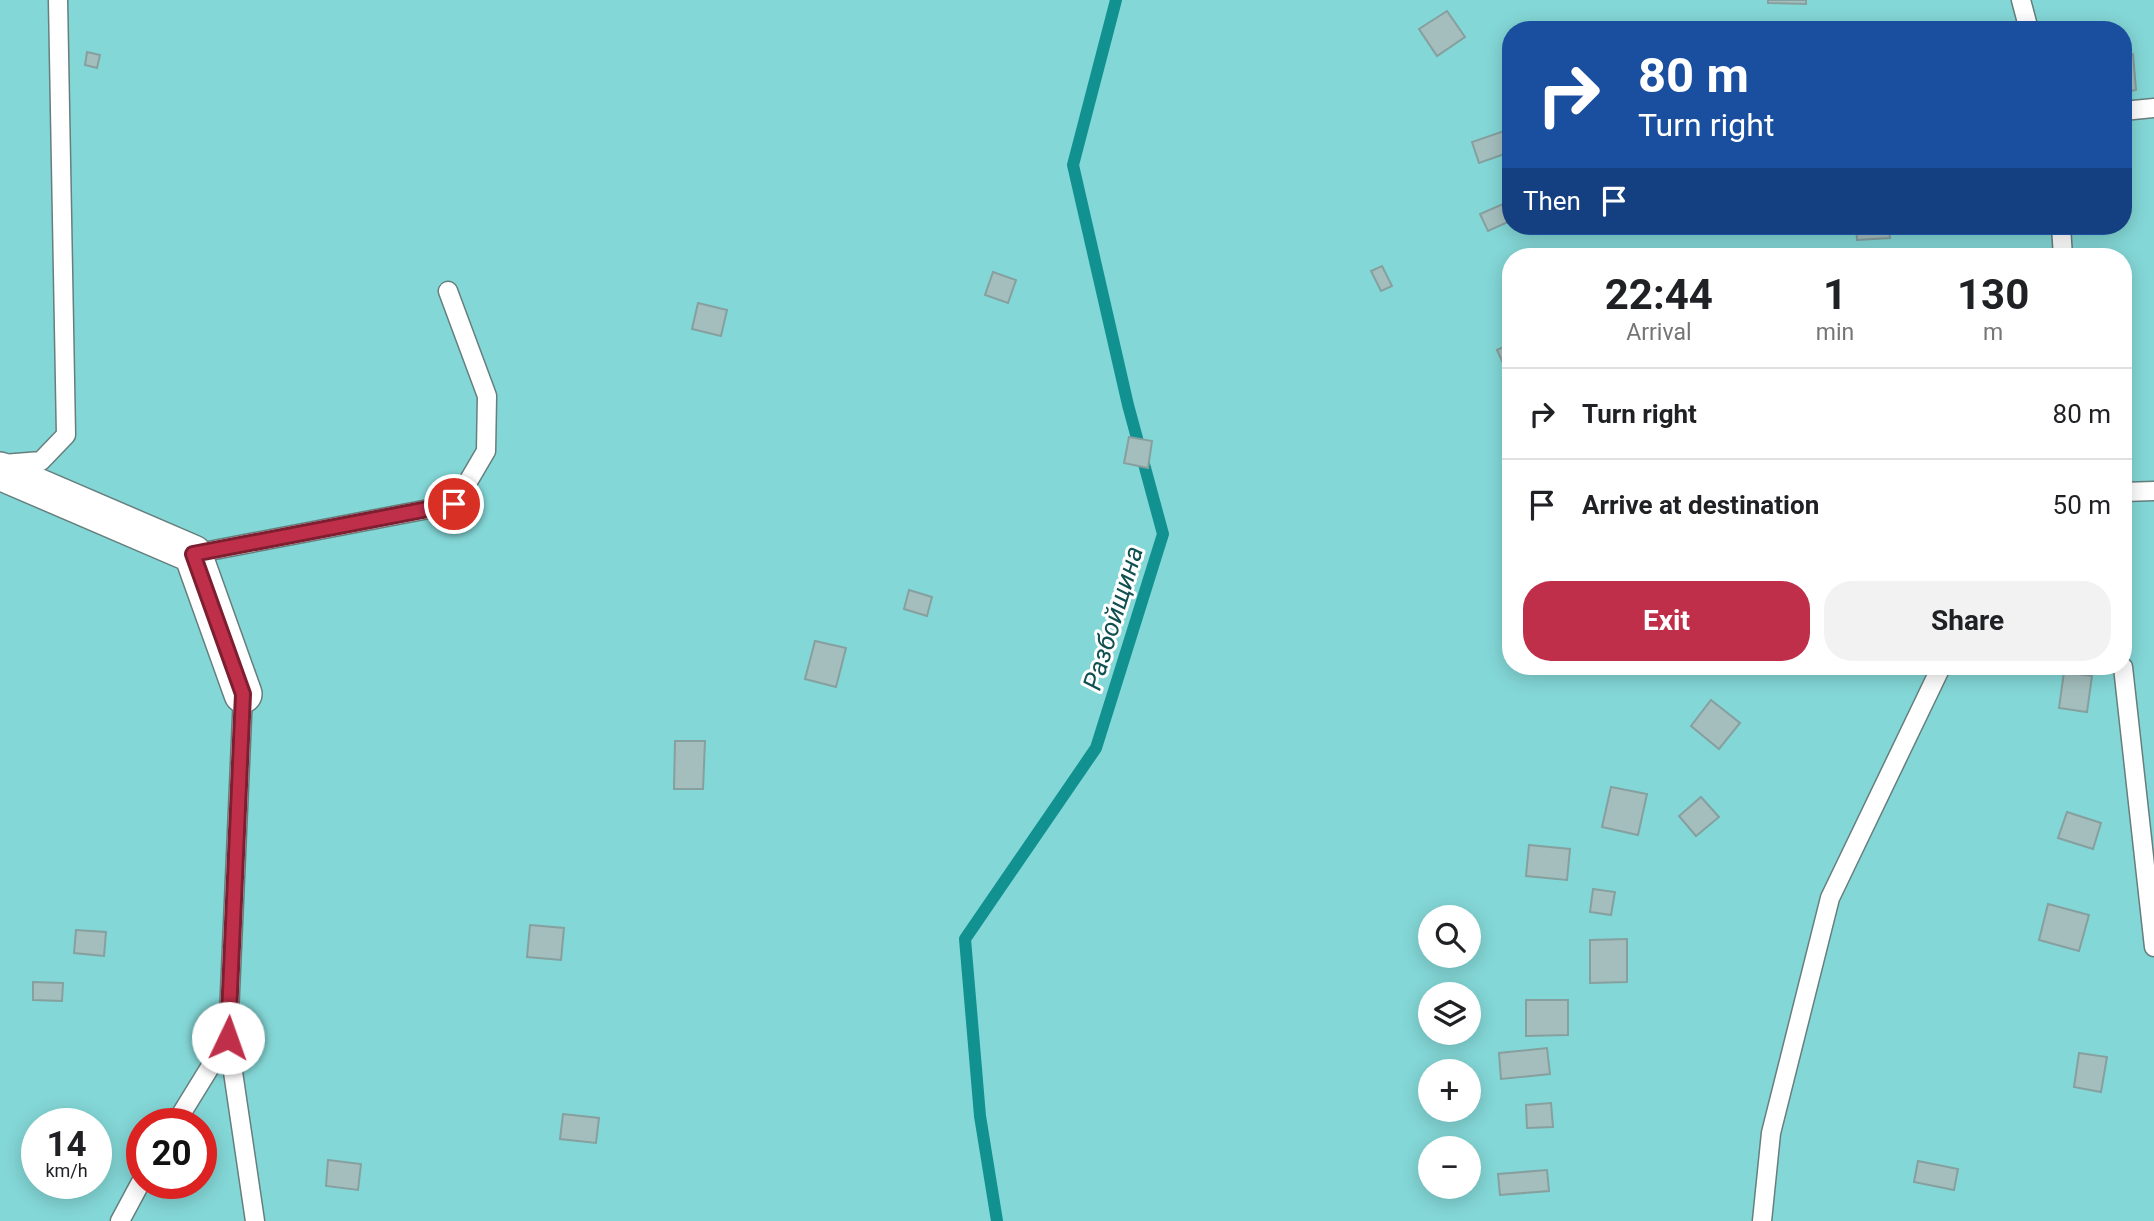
<!DOCTYPE html>
<html lang="en">
<head>
<meta charset="utf-8">
<style>
	body { margin:0; font-family:Roboto,sans-serif; background:#f2f2f2; color:#202124; height:100vh; display:flex; flex-direction:column; font-size:26px; white-space:nowrap }
	* { box-sizing:border-box; margin:0 }
	p { font-size:23px; color:#757577 }
	.icon { flex:none; width:38px; height:38px; fill:none; stroke:currentColor; stroke-width:2; stroke-linecap:round; stroke-linejoin:round }
	.map { position:relative; flex:1; overflow:hidden }
	.sheet { position:absolute; left:1502px; top:248px; width:630px; height:427px; display:flex; flex-direction:column; background:#fff; border-radius:28px; box-shadow:0 4px 18px #0003 }
	.sheet>* { flex:none }
	.banner { position:absolute; left:1502px; top:21px; width:630px; height:214px; border-radius:28px; box-shadow:0 4px 18px #0003; background:#1a4fa0; color:#fff; overflow:hidden }
	.fabs { position:absolute; left:1418px; top:905px; display:grid; gap:14px }
	.fabs a { display:grid; place-items:center; width:63px; height:63px; border-radius:50%; background:#fff; box-shadow:0 4px 18px #0003; font-size:35px }
	.speed { position:absolute; left:21px; top:1108px; display:flex; gap:14px; font-size:35px; font-weight:700; text-align:center }
	.speed>* { display:grid; place-content:center; width:91px; height:91px; border-radius:50%; background:#fff; box-shadow:0 4px 18px #0003; line-height:1 }
	.speed small { font-size:18px; font-weight:400 }
	.speed .limit { border:10px solid #d22; background:#fff; color:#111 }
	.pin { position:absolute; display:grid; place-items:center; width:60px; height:60px; color:#fff; margin:-30px; border:4px solid #fff; border-radius:50%; box-shadow:0 2px 7px #0007 }
	.me { position:absolute; width:77px; margin:-38px; rotate:3deg; stroke-linejoin:round; filter:drop-shadow(0 0 5px #0008) }
	.turn { display:flex; align-items:center; gap:24px; height:147px; padding:0 21px; font-size:32px }
	.turn .icon { width:91px; height:91px; stroke-width:2.5 }
	.turn b { display:block; font-size:49px; line-height:60px }
	.then { display:flex; align-items:center; height:66px; padding:0 21px; background:#0003; gap:14px; font-size:26px }
	.eta { display:flex; justify-content:space-evenly; align-items:center; height:119px; text-align:center }
	.eta b { font-size:42px; font-weight:700; line-height:49px }
	.action { display:flex; gap:14px; margin-top:auto; padding:14px 21px }
	.action a { flex:1; height:80px; border-radius:28px; background:#c02f4a; color:#fff; font-size:28px; font-weight:700; line-height:80px; text-align:center }
	.action a+a { background:#f2f2f2; color:#202124 }
	ul { padding:0; list-style:none }
	li { display:flex; align-items:center; gap:21px; height:91px; padding:0 21px; border-top:2px solid #e0e0e0 }
	li div { flex:1 }
	li b { display:block; font-size:26px }
	li em { font-style:normal }
	.map>svg:first-child { display:block }
</style>
</head>
<body>
<div class="map">
<svg width="2154" height="1221" viewBox="0 0 2154 1221">
	<rect width="100%" height="100%" fill="#cbe6e6"/>
	<path fill="#84d7d7" fill-rule="evenodd" d="M 0,0 L 2154,0 L 2154,1221 L 0,1221 ZM 1510,30 L 2123,30 L 2123,226 L 1510,226 ZM 1510,257 L 2123,257 L 2123,667 L 1510,667 ZM 1430,917 L 1468,917 L 1468,956 L 1430,956 ZM 1430,994 L 1468,994 L 1468,1032 L 1430,1032 ZM 1430,1071 L 1468,1071 L 1468,1110 L 1430,1110 ZM 37,1124 L 96,1124 L 96,1183 L 37,1183 ZM 142,1124 L 201,1124 L 201,1183 L 142,1183 ZM 1430,1148 L 1468,1148 L 1468,1186 L 1430,1186 Z"/>
	<g fill="none" stroke-linecap="round" stroke-linejoin="round">
		<path stroke="#129191" stroke-width="12" d="M 997,1221 L 980,1116 L 965,939 L 1096,748 L 1163,534 L 1128,405 L 1073,165 L 1116,0"/>
	</g>
	<g fill="#a4bebe" stroke="#869f9f" stroke-width="2">
		<path d="M 1768,0 L 1806,0 L 1806,4 L 1768,3 Z"/>
		<path d="M 1447,11 L 1465,37 L 1437,56 L 1419,29 Z"/>
		<path d="M 87,52 L 100,55 L 97,68 L 85,65 Z"/>
		<path d="M 2133,54 L 2136,90 L 2123,92 L 2123,55 Z"/>
		<path d="M 1504,131 L 1510,152 L 1479,163 L 1472,142 Z"/>
		<path d="M 1510,201 L 1510,221 L 1488,231 L 1480,214 Z"/>
		<path d="M 1856,226 L 1889,226 L 1890,238 L 1857,240 Z"/>
		<path d="M 1382,266 L 1392,286 L 1381,291 L 1371,271 Z"/>
		<path d="M 993,272 L 1016,280 L 1008,303 L 985,295 Z"/>
		<path d="M 698,303 L 727,310 L 721,336 L 692,329 Z"/>
		<path d="M 1510,344 L 1510,378 L 1497,350 Z"/>
		<path d="M 1129,437 L 1152,441 L 1148,468 L 1124,463 Z"/>
		<path d="M 909,590 L 932,597 L 927,616 L 904,609 Z"/>
		<path d="M 815,641 L 846,648 L 836,687 L 805,679 Z"/>
		<path d="M 2064,672 L 2092,676 L 2087,712 L 2059,708 Z"/>
		<path d="M 1711,700 L 1740,723 L 1719,749 L 1691,726 Z"/>
		<path d="M 675,741 L 705,741 L 703,789 L 674,789 Z"/>
		<path d="M 1611,787 L 1647,794 L 1638,835 L 1602,827 Z"/>
		<path d="M 1701,797 L 1719,817 L 1696,836 L 1679,816 Z"/>
		<path d="M 2067,812 L 2101,823 L 2093,849 L 2058,838 Z"/>
		<path d="M 1529,845 L 1570,849 L 1567,880 L 1526,876 Z"/>
		<path d="M 1593,889 L 1615,892 L 1611,915 L 1590,912 Z"/>
		<path d="M 2048,904 L 2089,915 L 2079,951 L 2039,940 Z"/>
		<path d="M 530,925 L 564,928 L 561,960 L 527,957 Z"/>
		<path d="M 76,930 L 106,932 L 104,956 L 74,953 Z"/>
		<path d="M 1627,939 L 1627,982 L 1590,983 L 1590,940 Z"/>
		<path d="M 33,982 L 63,983 L 62,1001 L 33,1000 Z"/>
		<path d="M 1526,1000 L 1568,1000 L 1568,1035 L 1526,1036 Z"/>
		<path d="M 1547,1048 L 1550,1074 L 1501,1079 L 1499,1053 Z"/>
		<path d="M 2079,1053 L 2107,1057 L 2101,1092 L 2074,1087 Z"/>
		<path d="M 1551,1103 L 1553,1127 L 1527,1128 L 1526,1105 Z"/>
		<path d="M 563,1114 L 599,1118 L 596,1143 L 560,1139 Z"/>
		<path d="M 328,1160 L 361,1164 L 358,1190 L 326,1186 Z"/>
		<path d="M 1918,1161 L 1958,1169 L 1954,1190 L 1914,1182 Z"/>
		<path d="M 1547,1170 L 1549,1191 L 1500,1195 L 1498,1174 Z"/>
	</g>
	<g fill="none" stroke-linecap="round" stroke-linejoin="round">
		<defs>
			<g id="lane">
				<path d="M 2021,0 L 2029,30"/>
				<path d="M 2123,111 L 2154,108"/>
				<path d="M 2061,226 L 2063,257"/>
				<path d="M 3,464 L 41,461 L 66,435 L 58,0"/>
				<path d="M 2123,492 L 2154,491"/>
				<path d="M 193,554 L 455,504 L 486,451 L 487,396 L 448,291"/>
				<path d="M 2123,667 L 2154,947"/>
				<path d="M 243,694 L 228,1038 L 255,1221"/>
				<path d="M 175,1124 L 228,1038"/>
				<path d="M 120,1221 L 142,1180"/>
				<path d="M 1762,1221 L 1771,1133 L 1830,898 L 1941,667"/>
			</g>
			<path id="street" d="M 0,471 L 193,554 L 243,694"/>
		</defs>
		<use href="#lane" stroke="#667e7e" stroke-width="21"/>
		<use href="#street" stroke="#667e7e" stroke-width="40"/>
		<use href="#lane" stroke="#fff" stroke-width="18"/>
		<use href="#street" stroke="#fff" stroke-width="37"/>
	</g>
	<g fill="none" stroke-linecap="round" stroke-linejoin="round">
		<defs>
			<path id="route" d="M 228,1038 L 243,694 L 193,554 L 454,504"/>
		</defs>
		<use href="#route" stroke="#7d1f30" stroke-width="18"/>
		<use href="#route" stroke="#c02f4a" stroke-width="12"/>
	</g>
	<g text-anchor="middle" stroke-width="6" stroke-linejoin="round" paint-order="stroke">
		<g font-size="26" font-style="italic" fill="#115051" stroke="#fff">
			<text transform="translate(1113 618) rotate(-73)" y="9">Разбойщина</text>
		</g>
	</g>
</svg>
<div class="fabs">
<a><svg class="icon" aria-label="search" viewBox="0 0 24 24"><circle cx="10" cy="10" r="6"/><path d="M15 15l6 6"/></svg></a>
<a><svg class="icon" aria-label="layers" viewBox="0 0 24 24"><path d="M12 4l9 5-9 5-9-5zM3 14l9 5 9-5"/></svg></a>
<a>+</a>
<a>−</a>
</div>
<div class="speed"><div>14<small>km/h</small></div><div class="limit">20</div></div>
<div class="pin" style="left:454px;top:504px;background:#d93025"><svg class="icon" aria-label="arrive" viewBox="0 0 24 24"><path d="M6 21V4h12l-3 4 3 4H6"/></svg></div>
<svg class="me" style="left:228px;top:1038px" viewBox="-20 -20 40 40"><circle r="19" fill="#fff"/><path d="M0-13L10 11 0 6-10 11z" fill="#c02f4a"/></svg>
<div class="banner">
<div class="turn"><svg class="icon" aria-label="right" viewBox="0 0 24 24"><path d="M7 20v-9h11M14 6l5 5-5 5"/></svg><div><b>80 m</b>Turn right</div></div>
<div class="then">Then<svg class="icon" aria-label="arrive" viewBox="0 0 24 24"><path d="M6 21V4h12l-3 4 3 4H6"/></svg></div>
</div>
<section class="sheet">
<div class="eta">
<div><b>22:44</b><p>Arrival</p></div>
<div><b>1</b><p>min</p></div>
<div><b>130</b><p>m</p></div>
</div>
<ul>
<li><svg class="icon" aria-label="right" viewBox="0 0 24 24"><path d="M7 20v-9h11M14 6l5 5-5 5"/></svg><div><b>Turn right</b></div><em>80 m</em></li>
<li><svg class="icon" aria-label="arrive" viewBox="0 0 24 24"><path d="M6 21V4h12l-3 4 3 4H6"/></svg><div><b>Arrive at destination</b></div><em>50 m</em></li>
</ul>
<div class="action"><a>Exit</a><a>Share</a></div>
</section>
</div>
</body>
</html>
